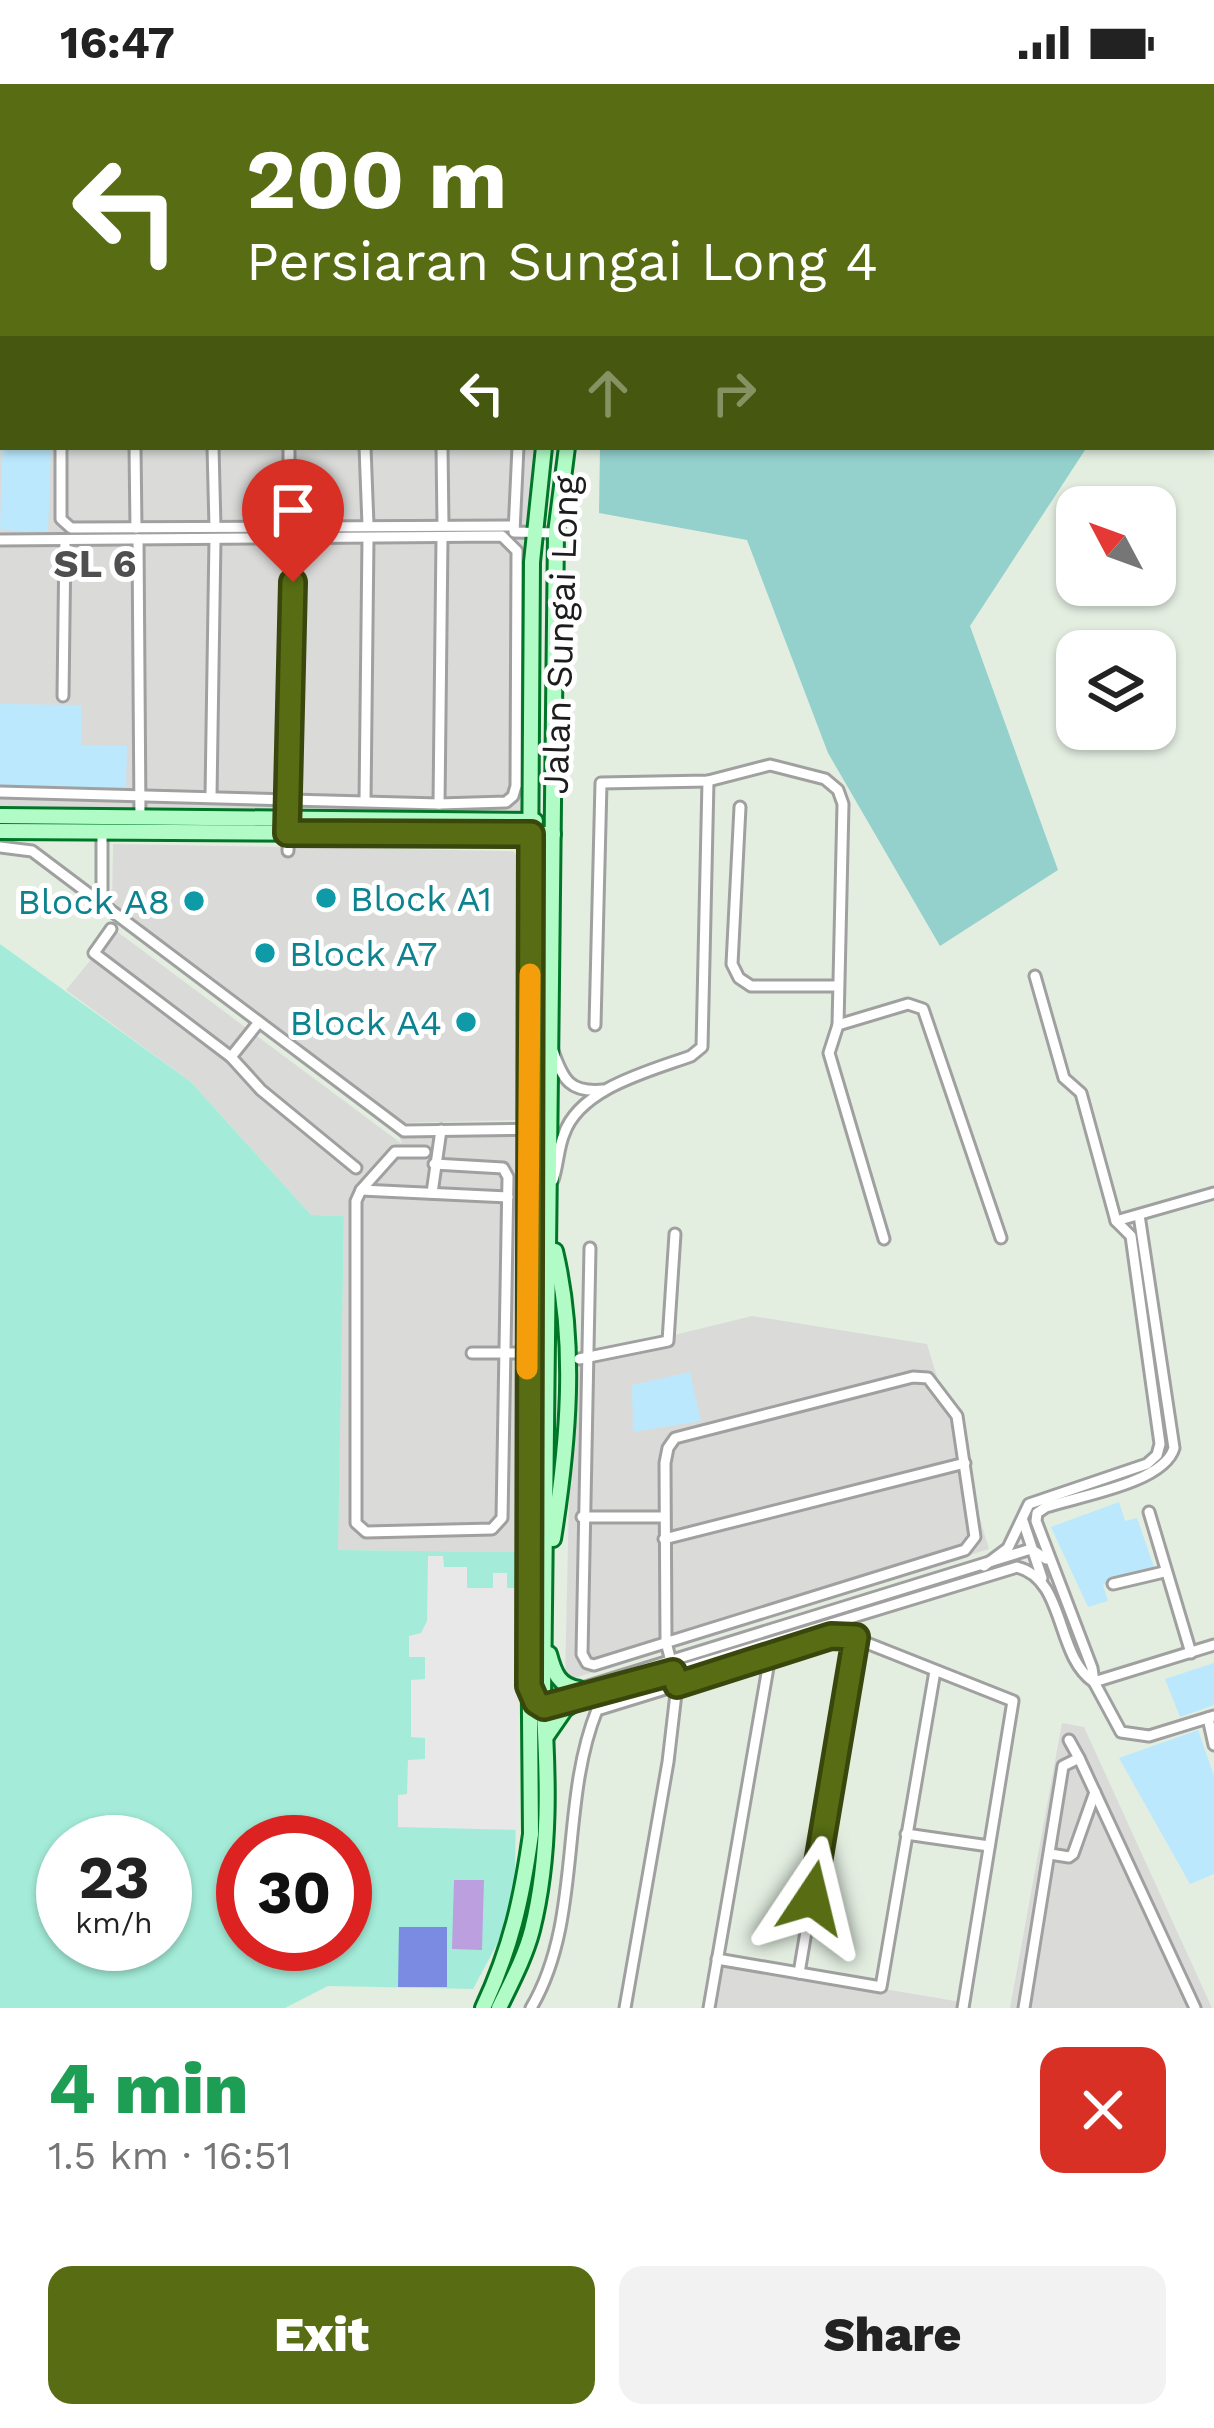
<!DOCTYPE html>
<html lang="en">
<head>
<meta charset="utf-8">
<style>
	body { margin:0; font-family:"Work Sans",sans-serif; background:#f2f2f2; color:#222; height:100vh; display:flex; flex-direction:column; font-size:45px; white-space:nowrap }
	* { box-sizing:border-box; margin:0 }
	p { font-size:39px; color:#767676 }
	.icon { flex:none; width:66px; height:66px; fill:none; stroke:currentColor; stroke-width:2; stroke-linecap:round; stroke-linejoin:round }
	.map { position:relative; height:1924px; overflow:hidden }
	.panel { display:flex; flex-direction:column; background:#fff; flex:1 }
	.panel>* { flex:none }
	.top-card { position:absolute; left:0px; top:0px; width:1215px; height:366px; box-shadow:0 3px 9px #0004; background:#586d13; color:#fff; overflow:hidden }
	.needle { width:78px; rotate:311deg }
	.buttons { position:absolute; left:1056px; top:402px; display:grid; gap:24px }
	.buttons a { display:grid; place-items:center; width:120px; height:120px; border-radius:24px; background:#fff; box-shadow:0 3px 9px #0004; font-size:60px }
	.speed { position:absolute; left:36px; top:1731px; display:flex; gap:24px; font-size:60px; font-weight:700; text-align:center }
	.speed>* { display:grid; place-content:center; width:156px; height:156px; border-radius:50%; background:#fff; box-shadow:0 3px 9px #0004; line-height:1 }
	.speed small { font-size:30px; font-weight:400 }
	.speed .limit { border:18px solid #d22; background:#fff; color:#111 }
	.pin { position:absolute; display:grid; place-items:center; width:102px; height:102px; color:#fff; margin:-123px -51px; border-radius:50% 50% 50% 0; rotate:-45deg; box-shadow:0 0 12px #0007 }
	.pin .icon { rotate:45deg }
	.me { position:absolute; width:132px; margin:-66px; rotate:10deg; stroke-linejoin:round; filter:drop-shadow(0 0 9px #0008) }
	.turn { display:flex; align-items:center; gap:42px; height:252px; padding:0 48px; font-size:54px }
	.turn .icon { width:156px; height:156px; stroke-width:2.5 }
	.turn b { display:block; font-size:84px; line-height:102px }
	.lanes { display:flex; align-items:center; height:114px; padding:0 48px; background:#0003; justify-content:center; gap:60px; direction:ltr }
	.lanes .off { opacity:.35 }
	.round { display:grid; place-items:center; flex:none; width:126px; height:126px; border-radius:24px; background:#f2f2f2 }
	.headline { display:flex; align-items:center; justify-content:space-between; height:204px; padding:0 48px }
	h1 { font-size:72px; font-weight:800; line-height:90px; color:#1e9e55 }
	.action { display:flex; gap:24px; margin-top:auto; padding:24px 48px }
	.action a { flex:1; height:138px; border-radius:24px; background:#586d13; color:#fff; font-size:48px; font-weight:800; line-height:138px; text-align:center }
	.action a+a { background:#f2f2f2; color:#222 }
	.status { display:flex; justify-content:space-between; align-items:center; height:84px; padding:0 60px; background:#fff; direction:ltr }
	.status svg { height:33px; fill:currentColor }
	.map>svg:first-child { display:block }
</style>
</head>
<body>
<div class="status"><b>16:47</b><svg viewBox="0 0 49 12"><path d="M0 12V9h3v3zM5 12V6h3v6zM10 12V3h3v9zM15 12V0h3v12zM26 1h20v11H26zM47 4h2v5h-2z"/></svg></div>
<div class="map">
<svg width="1214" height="1924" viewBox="0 0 1214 1924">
	<rect width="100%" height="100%" fill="#e3eee1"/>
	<g fill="#dadbd9">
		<path d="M 0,0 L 478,0 L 479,3 L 3,3 L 3,363 L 536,363 L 531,449 L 529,730 L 0,723 Z"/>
		<path d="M 113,760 L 513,767 L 524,781 L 516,1036 L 397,1039 L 112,821 Z"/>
		<path d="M 115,846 L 402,1060 L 397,1046 L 529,1045 L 528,1270 L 519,1468 L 337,1466 L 344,1132 L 311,1131 L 191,998 L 66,906 Z"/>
		<path d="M 752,1232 L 927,1260 L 989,1465 L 565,1597 L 572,1276 Z"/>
		<path d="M 1062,1639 L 1084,1643 L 1212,1924 L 1010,1924 Z"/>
		<path d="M 719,1877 L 961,1918 L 960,1924 L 711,1924 Z"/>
	</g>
	<path fill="#a4ecd9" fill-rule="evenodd" d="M 0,860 L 191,998 L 311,1131 L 344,1132 L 338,1466 L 519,1468 L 515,1795 L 503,1849 L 473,1905 L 328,1902 L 285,1924 L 0,1924 ZM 63,1758 L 165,1758 L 165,1860 L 63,1860 ZM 243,1758 L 345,1758 L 345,1860 L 243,1860 Z"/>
	<g fill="#94d0cc">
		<path d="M 524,0 L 1214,0 L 1214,201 L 1212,3 Z"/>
		<path d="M 600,363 L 1087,363 L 970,542 L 1058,786 L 940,862 L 828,669 L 747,456 L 599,429 Z"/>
	</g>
	<g fill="#bbe8fc">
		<path d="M 3,344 L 3,363 L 51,363 L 48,448 L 0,446 Z"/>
		<path d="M 0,620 L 81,621 L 81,661 L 127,662 L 126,705 L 0,702 Z"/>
		<path d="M 690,1288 L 701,1337 L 633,1348 L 632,1301 Z"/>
		<path d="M 1119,1418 L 1125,1437 L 1137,1434 L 1154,1483 L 1103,1501 L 1108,1517 L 1088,1523 L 1051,1443 Z"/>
		<path d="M 1214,1579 L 1214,1621 L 1180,1633 L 1165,1595 Z"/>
		<path d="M 1198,1646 L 1214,1692 L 1214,1790 L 1190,1800 L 1119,1674 Z"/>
	</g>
	<path fill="#7b8be2" d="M 399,1843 L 447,1843 L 447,1903 L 398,1903 Z"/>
	<path fill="#e8e8e8" d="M 428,1472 L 443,1472 L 444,1483 L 467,1483 L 467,1504 L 493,1504 L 493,1489 L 507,1489 L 507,1504 L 517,1504 L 517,1746 L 398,1743 L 398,1711 L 407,1710 L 408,1676 L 425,1675 L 425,1654 L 411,1653 L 411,1596 L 425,1595 L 425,1573 L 409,1573 L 409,1552 L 421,1549 L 427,1537 Z"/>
	<path fill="#bc9fdf" d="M 454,1796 L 484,1796 L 482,1866 L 452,1865 Z"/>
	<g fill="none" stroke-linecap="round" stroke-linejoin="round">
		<defs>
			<g id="street">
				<path d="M 59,3 L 61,0"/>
				<path d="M 244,3 L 246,0"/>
				<path d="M 337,3 L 339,0"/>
				<path d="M 433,3 L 435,0"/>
				<path d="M 0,105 L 3,100"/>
				<path d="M 0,208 L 3,210"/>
				<path d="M 0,339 L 2,336"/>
				<path d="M 61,363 L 61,435 L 71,444 L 514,442"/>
				<path d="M 135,363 L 136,444"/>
				<path d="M 213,363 L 215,443"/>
				<path d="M 289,363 L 289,442"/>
				<path d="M 365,363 L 368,441"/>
				<path d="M 442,363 L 443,441"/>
				<path d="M 518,363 L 514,448 L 556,449"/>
				<path d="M 138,455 L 140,733"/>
				<path d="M 0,456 L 502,452 L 517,467 L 516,702 L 513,712 L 506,718 L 439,720 L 0,708"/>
				<path d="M 63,612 L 65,457"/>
				<path d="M 211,712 L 215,455"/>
				<path d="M 365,717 L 368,454"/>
				<path d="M 439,720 L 442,454"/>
				<path d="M 740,723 L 732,880 L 739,894 L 751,902 L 836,902"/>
				<path d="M 102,748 L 102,819"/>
				<path d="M 0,763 L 32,767 L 404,1047 L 550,1045"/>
				<path d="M 288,767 L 294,456"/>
				<path d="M 111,845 L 94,869 L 231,973 L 261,1006 L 356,1084"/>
				<path d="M 595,941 L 601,699 L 708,697 L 770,681 L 825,695 L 838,706 L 843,720 L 838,941 L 829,969 L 884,1155"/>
				<path d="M 838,941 L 908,920 L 923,925 L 1001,1154"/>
				<path d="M 553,967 C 563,996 570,1009 603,1006"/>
				<path d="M 231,973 L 259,938"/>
				<path d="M 425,1068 L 395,1068 L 361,1106 L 356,1117 L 356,1439 L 366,1448 L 492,1445 L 502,1434 L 508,1093 L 503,1084 L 434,1080"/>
				<path d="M 553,1096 C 558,1081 558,1064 564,1050 C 580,1004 650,987 691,972 L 702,963 L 708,697"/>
				<path d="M 361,1106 L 508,1113"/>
				<path d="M 432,1109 L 441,1046"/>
				<path d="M 1139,1131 L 1174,1364 C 1164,1399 1079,1412 1046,1423 L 1037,1429 L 1036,1437 L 1092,1584 L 1094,1598 L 1121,1648 L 1149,1652 L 1214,1632"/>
				<path d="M 1116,1137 L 1214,1109"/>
				<path d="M 590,1164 L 582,1570 L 587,1579 L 594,1581 L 965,1466 L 975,1453 L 957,1332 L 928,1294 L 913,1293 L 675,1354 L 668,1364 L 665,1379 L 666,1558 L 677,1601 L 668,1678 L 625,1924"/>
				<path d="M 472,1269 L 528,1269"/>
				<path d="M 579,1275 L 668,1257 L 675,1150"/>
				<path d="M 1149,1428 L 1191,1569"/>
				<path d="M 582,1433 L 664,1433"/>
				<path d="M 1023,1437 L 1042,1494"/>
				<path d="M 664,1455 L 965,1379"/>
				<path d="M 984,1482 L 1008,1464 L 1029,1420 L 1147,1380 L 1157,1371 L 1160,1360 L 1131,1152 L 1116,1137 L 1081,1009 L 1064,994 L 1035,892"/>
				<path d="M 1113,1500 L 1164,1488"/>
				<path d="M 1094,1598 L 1214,1561"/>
				<path d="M 543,1613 L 579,1605 L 1031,1465 L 1046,1475"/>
				<path d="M 544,1623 L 673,1588 L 1017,1483 C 1066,1495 1055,1572 1094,1598"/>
				<path d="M 1208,1634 L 1214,1661"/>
				<path d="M 1069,1656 L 1079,1674"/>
				<path d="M 906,1750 L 989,1762"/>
				<path d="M 1050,1770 L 1069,1773 L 1073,1770 L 1095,1708"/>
				<path d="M 717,1875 L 881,1903 L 935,1587"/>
				<path d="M 799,1889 L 856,1553"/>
				<path d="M 531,1924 C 583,1836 559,1720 597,1626 L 844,1550 L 1013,1617 L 963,1924"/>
				<path d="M 709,1924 L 770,1572"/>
				<path d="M 1024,1924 L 1063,1682 L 1079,1674 L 1195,1924"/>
			</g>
			<g id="secondary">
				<path d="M 488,0 L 489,3"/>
				<path d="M 504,0 L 505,3"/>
				<path d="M 0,732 L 535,737"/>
				<path d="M 0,747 L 553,750"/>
				<path d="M 553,1455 C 568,1361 577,1260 555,1167"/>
				<path d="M 549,1570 C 554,1589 559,1602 579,1605"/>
				<path d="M 547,1651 L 565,1625 L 579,1616"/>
				<path d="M 483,1924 C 511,1864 522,1815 531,1750 L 527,1282 L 532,478 L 544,363"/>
				<path d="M 499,1924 C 511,1899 525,1873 532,1846 C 551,1770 548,1690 543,1613 L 556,449 L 567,363"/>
			</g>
		</defs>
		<use href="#street" stroke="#a0a0a0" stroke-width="15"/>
		<use href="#secondary" stroke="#007728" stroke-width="20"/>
		<use href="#street" stroke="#fff" stroke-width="9"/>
		<use href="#secondary" stroke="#b1fcc6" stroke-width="14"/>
	</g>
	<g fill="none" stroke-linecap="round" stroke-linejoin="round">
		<defs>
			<path id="route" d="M 293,498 L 287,749 L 531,750 L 529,1602 L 536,1618 L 544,1623 L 673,1588 L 677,1601 L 831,1552 L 856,1553 L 812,1814"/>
		</defs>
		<use href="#route" stroke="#39470c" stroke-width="30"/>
		<use href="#route" stroke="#586d13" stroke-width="21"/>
		<path stroke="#f59e0b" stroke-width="21" d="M 527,1285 L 530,890"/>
	</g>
	<g fill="#0f9aa8" stroke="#fff" stroke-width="4.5">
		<circle cx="326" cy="814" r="12"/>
		<circle cx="194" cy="817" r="12"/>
		<circle cx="265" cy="869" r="12"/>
		<circle cx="466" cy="938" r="12"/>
	</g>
	<g text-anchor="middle" stroke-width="10" stroke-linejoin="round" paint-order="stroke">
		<g font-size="36" fill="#1c1c1c" stroke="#fff">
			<text transform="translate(560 551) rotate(-88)" y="13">Jalan Sungai Long</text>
		</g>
		<g font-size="36" fill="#0d838f" stroke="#fff" text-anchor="start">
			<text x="350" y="827">Block A1</text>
			<text x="170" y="830" text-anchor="end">Block A8</text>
			<text x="289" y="882">Block A7</text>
			<text x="442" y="951" text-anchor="end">Block A4</text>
		</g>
		<g font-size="39" font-weight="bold" fill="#4f4f4f" stroke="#fff">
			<text x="95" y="493">SL 6</text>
		</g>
	</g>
</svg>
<div class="buttons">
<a><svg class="needle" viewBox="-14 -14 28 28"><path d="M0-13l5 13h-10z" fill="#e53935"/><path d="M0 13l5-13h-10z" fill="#767676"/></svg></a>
<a><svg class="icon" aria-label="layers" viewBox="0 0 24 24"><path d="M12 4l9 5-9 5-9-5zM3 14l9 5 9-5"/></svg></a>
</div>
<div class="speed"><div>23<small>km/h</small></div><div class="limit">30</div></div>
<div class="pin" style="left:293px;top:498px;background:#d93025"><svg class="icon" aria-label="arrive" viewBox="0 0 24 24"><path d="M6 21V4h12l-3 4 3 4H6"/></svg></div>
<svg class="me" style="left:812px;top:1814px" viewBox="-20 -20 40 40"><path d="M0-17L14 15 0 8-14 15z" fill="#586d13" stroke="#fff" stroke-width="4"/></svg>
<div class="top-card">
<div class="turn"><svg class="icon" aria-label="left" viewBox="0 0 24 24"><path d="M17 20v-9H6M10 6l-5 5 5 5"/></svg><div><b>200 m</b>Persiaran Sungai Long 4</div></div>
<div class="lanes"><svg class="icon" aria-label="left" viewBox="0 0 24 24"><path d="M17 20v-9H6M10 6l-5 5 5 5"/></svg><svg class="icon off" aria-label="ahead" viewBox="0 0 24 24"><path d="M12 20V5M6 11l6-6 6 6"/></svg><svg class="icon off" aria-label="right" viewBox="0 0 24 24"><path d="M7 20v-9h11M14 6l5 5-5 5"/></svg></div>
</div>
</div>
<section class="panel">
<div class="headline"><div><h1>4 min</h1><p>1.5 km · 16:51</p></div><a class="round" style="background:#d93025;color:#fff"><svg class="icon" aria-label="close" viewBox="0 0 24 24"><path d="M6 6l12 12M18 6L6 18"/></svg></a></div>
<div class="action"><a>Exit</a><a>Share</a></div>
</section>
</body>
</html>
